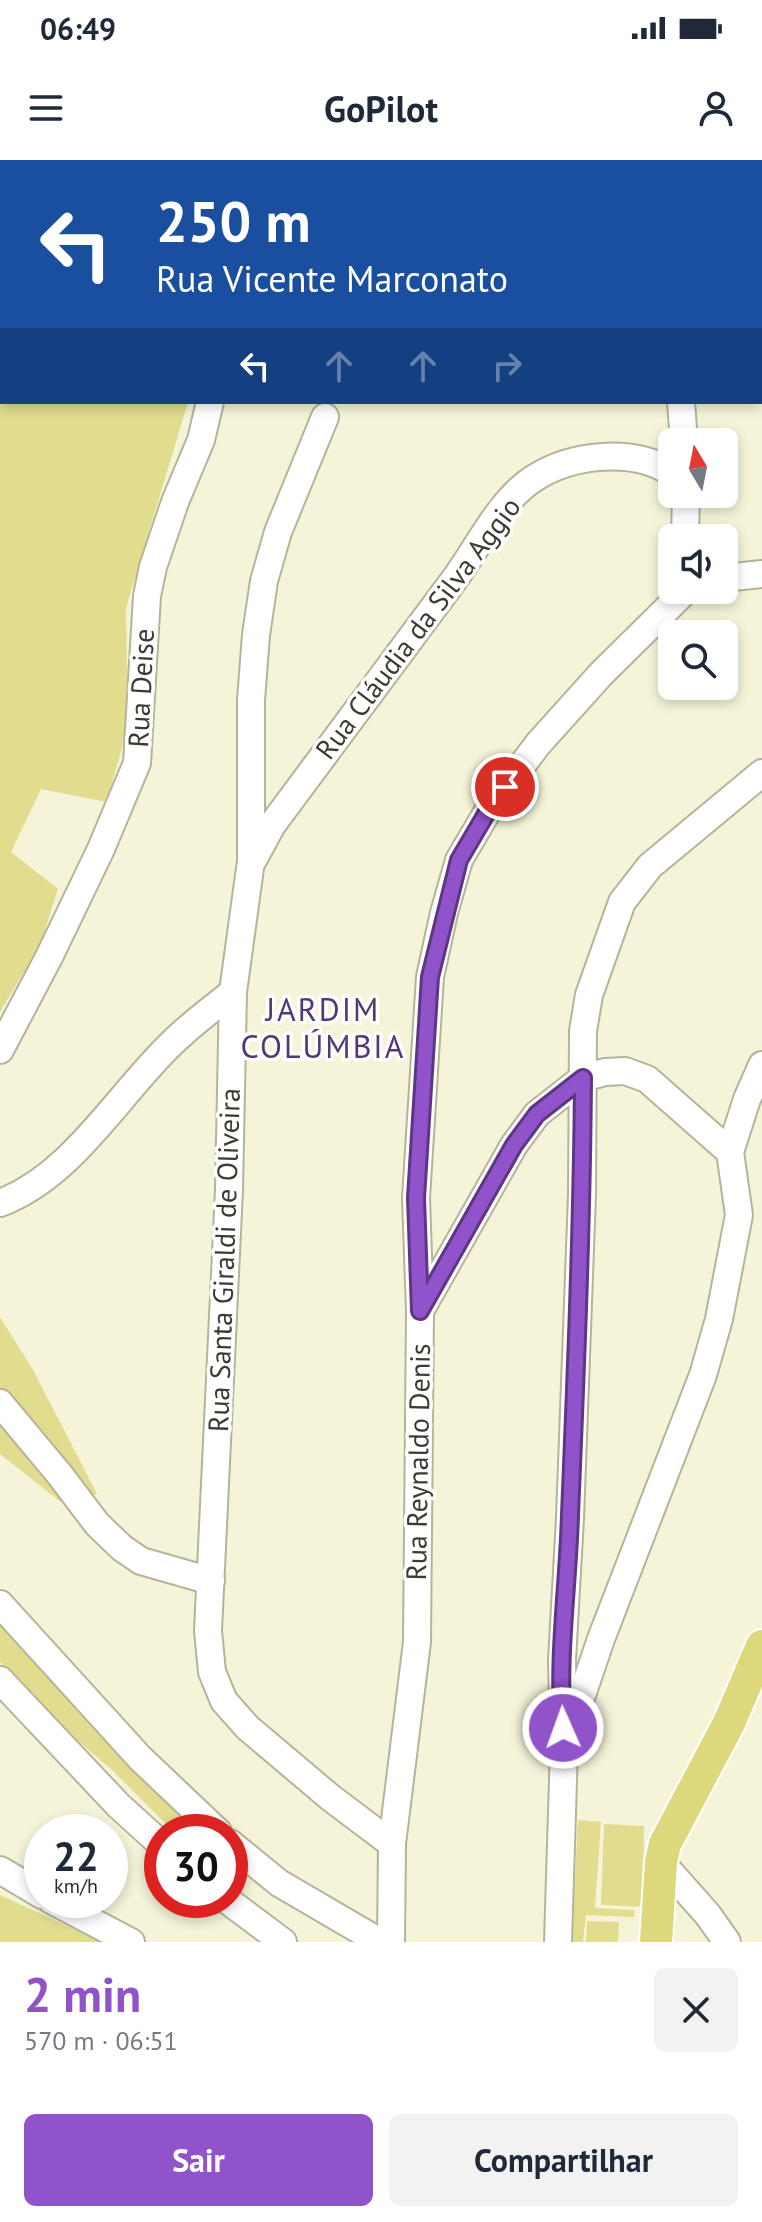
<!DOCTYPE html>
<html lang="pt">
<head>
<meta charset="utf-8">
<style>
	body { margin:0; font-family:"PT Sans",sans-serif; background:#f2f2f3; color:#1f2937; height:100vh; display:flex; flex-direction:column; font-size:30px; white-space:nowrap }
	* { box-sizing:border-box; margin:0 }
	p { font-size:26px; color:#747a83 }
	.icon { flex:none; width:44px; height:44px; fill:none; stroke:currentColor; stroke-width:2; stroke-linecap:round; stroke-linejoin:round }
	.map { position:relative; height:1782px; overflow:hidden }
	.sheet { display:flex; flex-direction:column; background:#fff; flex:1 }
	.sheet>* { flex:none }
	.guide { position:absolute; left:0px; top:0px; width:762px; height:244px; box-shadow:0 4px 12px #0003; background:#1a4fa0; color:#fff; overflow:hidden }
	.needle { width:52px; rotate:350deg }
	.controls { position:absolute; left:658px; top:268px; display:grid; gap:16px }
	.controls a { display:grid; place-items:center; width:80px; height:80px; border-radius:12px; background:#fff; box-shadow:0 4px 12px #0003; font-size:40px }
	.speed { position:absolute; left:24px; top:1654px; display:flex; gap:16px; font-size:40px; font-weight:700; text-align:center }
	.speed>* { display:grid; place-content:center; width:104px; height:104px; border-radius:50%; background:#fff; box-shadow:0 4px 12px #0003; line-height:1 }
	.speed small { font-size:20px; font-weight:400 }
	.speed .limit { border:12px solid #d22; background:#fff; color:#111 }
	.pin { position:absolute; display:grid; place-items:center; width:68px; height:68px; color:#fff; margin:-34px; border:4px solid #fff; border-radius:50%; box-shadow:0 2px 8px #0007 }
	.me { position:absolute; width:88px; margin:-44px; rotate:358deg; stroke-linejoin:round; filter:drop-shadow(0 0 6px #0008) }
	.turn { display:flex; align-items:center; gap:28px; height:168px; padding:0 24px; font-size:36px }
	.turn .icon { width:104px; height:104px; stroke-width:2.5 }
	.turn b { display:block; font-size:56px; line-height:68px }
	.lanes { display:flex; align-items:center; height:76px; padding:0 24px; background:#0003; justify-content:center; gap:40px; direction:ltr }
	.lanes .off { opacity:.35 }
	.round { display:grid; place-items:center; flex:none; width:84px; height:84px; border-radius:12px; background:#f2f2f3 }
	.summary { display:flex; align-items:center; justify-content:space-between; height:136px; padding:0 24px }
	h1 { font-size:48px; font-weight:800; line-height:60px; color:#9153c9 }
	.primary-button { display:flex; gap:16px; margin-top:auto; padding:16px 24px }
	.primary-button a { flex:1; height:92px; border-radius:12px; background:#9153c9; color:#fff; font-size:32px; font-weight:800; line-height:92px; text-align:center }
	.primary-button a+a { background:#f2f2f3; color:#1f2937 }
	.status { display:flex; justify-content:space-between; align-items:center; height:56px; padding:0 40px; background:#fff; direction:ltr }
	.status svg { height:22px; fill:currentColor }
	header { display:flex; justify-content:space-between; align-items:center; height:104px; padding:0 24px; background:#fff; font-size:36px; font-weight:800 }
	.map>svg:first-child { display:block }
</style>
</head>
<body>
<div class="status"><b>06:49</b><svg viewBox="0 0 49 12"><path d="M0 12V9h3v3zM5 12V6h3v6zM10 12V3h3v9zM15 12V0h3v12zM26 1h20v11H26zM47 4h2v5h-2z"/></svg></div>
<header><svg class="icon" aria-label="menu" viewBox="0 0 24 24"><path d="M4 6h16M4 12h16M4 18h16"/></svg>GoPilot<svg class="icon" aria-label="person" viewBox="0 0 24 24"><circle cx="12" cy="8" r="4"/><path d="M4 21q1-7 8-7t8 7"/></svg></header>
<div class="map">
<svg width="762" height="1782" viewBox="0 0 762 1782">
	<rect width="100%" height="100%" fill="#f5f4d9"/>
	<g fill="#e1dc8e">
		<path d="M 304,0 L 526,0 L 305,2 Z"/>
		<path d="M 0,148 L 2,242 L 188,242 L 126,448 L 128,565 L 107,642 L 41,629 L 11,692 L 58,729 L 40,785 L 0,852 Z"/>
		<path d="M 0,1157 L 33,1210 L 97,1334 L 62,1343 L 0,1294 Z"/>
		<path d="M 0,1458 L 208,1672 L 174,1672 L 112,1610 L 76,1579 L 0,1502 Z"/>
		<path d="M 578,1660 L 601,1662 L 595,1748 L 635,1750 L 634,1757 L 586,1755 L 583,1782 L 572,1782 Z"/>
		<path d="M 604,1664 L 644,1666 L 643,1747 L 601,1745 Z"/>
		<path d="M 0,1735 L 102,1782 L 0,1782 Z"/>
		<path d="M 587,1761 L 619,1762 L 618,1782 L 586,1782 Z"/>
	</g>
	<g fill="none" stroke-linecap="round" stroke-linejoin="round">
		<defs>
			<g id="minor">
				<path d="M 178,0 L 179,2"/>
				<path d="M 557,0 L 559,2"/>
				<path d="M 77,2 L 79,0"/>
				<path d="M 760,17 L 762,18"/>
				<path d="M 0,35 L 2,34"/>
				<path d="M 681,242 L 684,282"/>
				<path d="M 325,257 L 278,372 L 264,421 L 256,475 L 251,540 L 251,701 L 233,832 L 229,1030 L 208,1471 L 212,1512 L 224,1541 L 248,1568 L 331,1638 L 392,1684"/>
				<path d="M 685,378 L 686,334"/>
				<path d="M 724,418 L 762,414"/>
				<path d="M 253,700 L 272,665 C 332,583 394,502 454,420 C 477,389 500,340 533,319 C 571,294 634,287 672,313"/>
				<path d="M 0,890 L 49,797 L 101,689 L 137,603 L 147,436 L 153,407 L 175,342 L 201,280 L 210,242"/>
				<path d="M 0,1043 C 72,1016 117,936 171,884 C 190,865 212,849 233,832"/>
				<path d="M 420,1151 L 514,985 L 537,954 L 583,918 L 605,912 L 625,911 L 647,919 L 730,992"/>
				<path d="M 0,1243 L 60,1315 L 97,1364 L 122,1388 L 141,1401 L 211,1421"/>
				<path d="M 0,1444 L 140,1598 L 218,1672"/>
				<path d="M 0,1520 L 119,1646 L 162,1685"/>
				<path d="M 564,1588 L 562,1500 L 570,1358 L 582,1035 L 583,871 L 589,835 L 622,742 L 650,706 L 762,613"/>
				<path d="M 230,1683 L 279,1723 L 380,1782"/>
				<path d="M 661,1702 L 708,1755 L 727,1782"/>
				<path d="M 0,1710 L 42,1735"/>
				<path d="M 51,1740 L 131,1782"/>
				<path d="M 227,1740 L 283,1782"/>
				<path d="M 391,1782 L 392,1684 L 417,1482 L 420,1151 L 416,1038 L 430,817 L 444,753 L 459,700 L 489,649 L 538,584 L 601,514 L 686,430"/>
				<path d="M 558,1782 L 564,1588 L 601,1479 L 703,1215 L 719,1159 L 739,1055 L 730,992 L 747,939 L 762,905"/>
			</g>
			<path id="major" d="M 656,1782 L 661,1702 L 665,1684 L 729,1563 L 762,1486"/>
		</defs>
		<use href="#minor" stroke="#b5b49b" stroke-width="30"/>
		<use href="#major" stroke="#fff" stroke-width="36"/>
		<use href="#minor" stroke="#fff" stroke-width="26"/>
		<use href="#major" stroke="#ded87c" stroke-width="32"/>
	</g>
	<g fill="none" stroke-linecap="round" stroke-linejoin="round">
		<defs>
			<path id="route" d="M 505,627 L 489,649 L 459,700 L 430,817 L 416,1038 L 420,1151 L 514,985 L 537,954 L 583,918 C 582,1064 576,1209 570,1355 C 568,1426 557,1497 563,1568"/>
		</defs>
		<use href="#route" stroke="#5e3683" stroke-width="20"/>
		<use href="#route" stroke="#9153c9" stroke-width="14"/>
	</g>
	<g text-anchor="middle" stroke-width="7" stroke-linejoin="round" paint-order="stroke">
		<g font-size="28" fill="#3b3b31" stroke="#fff">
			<text transform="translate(418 468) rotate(-53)" y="10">Rua Cláudia da Silva Aggio</text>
			<text transform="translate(141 528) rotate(-87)" y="10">Rua Deise</text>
			<text transform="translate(224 1100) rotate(-88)" y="10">Rua Santa Giraldi de Oliveira</text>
			<text transform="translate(418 1302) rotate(-89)" y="10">Rua Reynaldo Denis</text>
		</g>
		<g font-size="32" letter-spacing="2" fill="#553771" stroke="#fff">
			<text x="323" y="861">JARDIM<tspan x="323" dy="37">COLÚMBIA</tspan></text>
		</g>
	</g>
</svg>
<div class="controls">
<a><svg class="needle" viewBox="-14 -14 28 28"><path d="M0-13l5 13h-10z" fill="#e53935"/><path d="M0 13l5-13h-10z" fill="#747a83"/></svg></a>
<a><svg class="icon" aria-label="sound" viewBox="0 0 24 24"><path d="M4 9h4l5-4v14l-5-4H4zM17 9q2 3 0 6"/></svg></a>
<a><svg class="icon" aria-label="search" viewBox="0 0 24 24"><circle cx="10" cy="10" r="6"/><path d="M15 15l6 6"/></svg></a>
</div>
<div class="speed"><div>22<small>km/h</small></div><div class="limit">30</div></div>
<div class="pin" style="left:505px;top:627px;background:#d93025"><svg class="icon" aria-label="arrive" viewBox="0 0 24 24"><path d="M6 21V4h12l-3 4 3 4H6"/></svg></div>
<svg class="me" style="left:563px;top:1568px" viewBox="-20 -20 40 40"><circle r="17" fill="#9153c9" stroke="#fff" stroke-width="3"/><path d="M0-11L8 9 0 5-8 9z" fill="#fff"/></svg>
<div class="guide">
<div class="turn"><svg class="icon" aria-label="left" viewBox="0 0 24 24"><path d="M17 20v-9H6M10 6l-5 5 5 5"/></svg><div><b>250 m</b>Rua Vicente Marconato</div></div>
<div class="lanes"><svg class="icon" aria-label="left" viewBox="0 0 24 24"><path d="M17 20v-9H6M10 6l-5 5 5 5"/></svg><svg class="icon off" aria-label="ahead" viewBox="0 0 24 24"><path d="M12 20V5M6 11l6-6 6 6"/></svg><svg class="icon off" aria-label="ahead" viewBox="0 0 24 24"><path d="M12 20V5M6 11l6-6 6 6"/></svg><svg class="icon off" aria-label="right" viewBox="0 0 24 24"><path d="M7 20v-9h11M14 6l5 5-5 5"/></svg></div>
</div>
</div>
<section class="sheet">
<div class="summary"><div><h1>2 min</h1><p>570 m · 06:51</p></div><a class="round"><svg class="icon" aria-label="close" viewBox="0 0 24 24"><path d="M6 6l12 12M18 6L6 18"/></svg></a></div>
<div class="primary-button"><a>Sair</a><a>Compartilhar</a></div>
</section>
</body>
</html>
